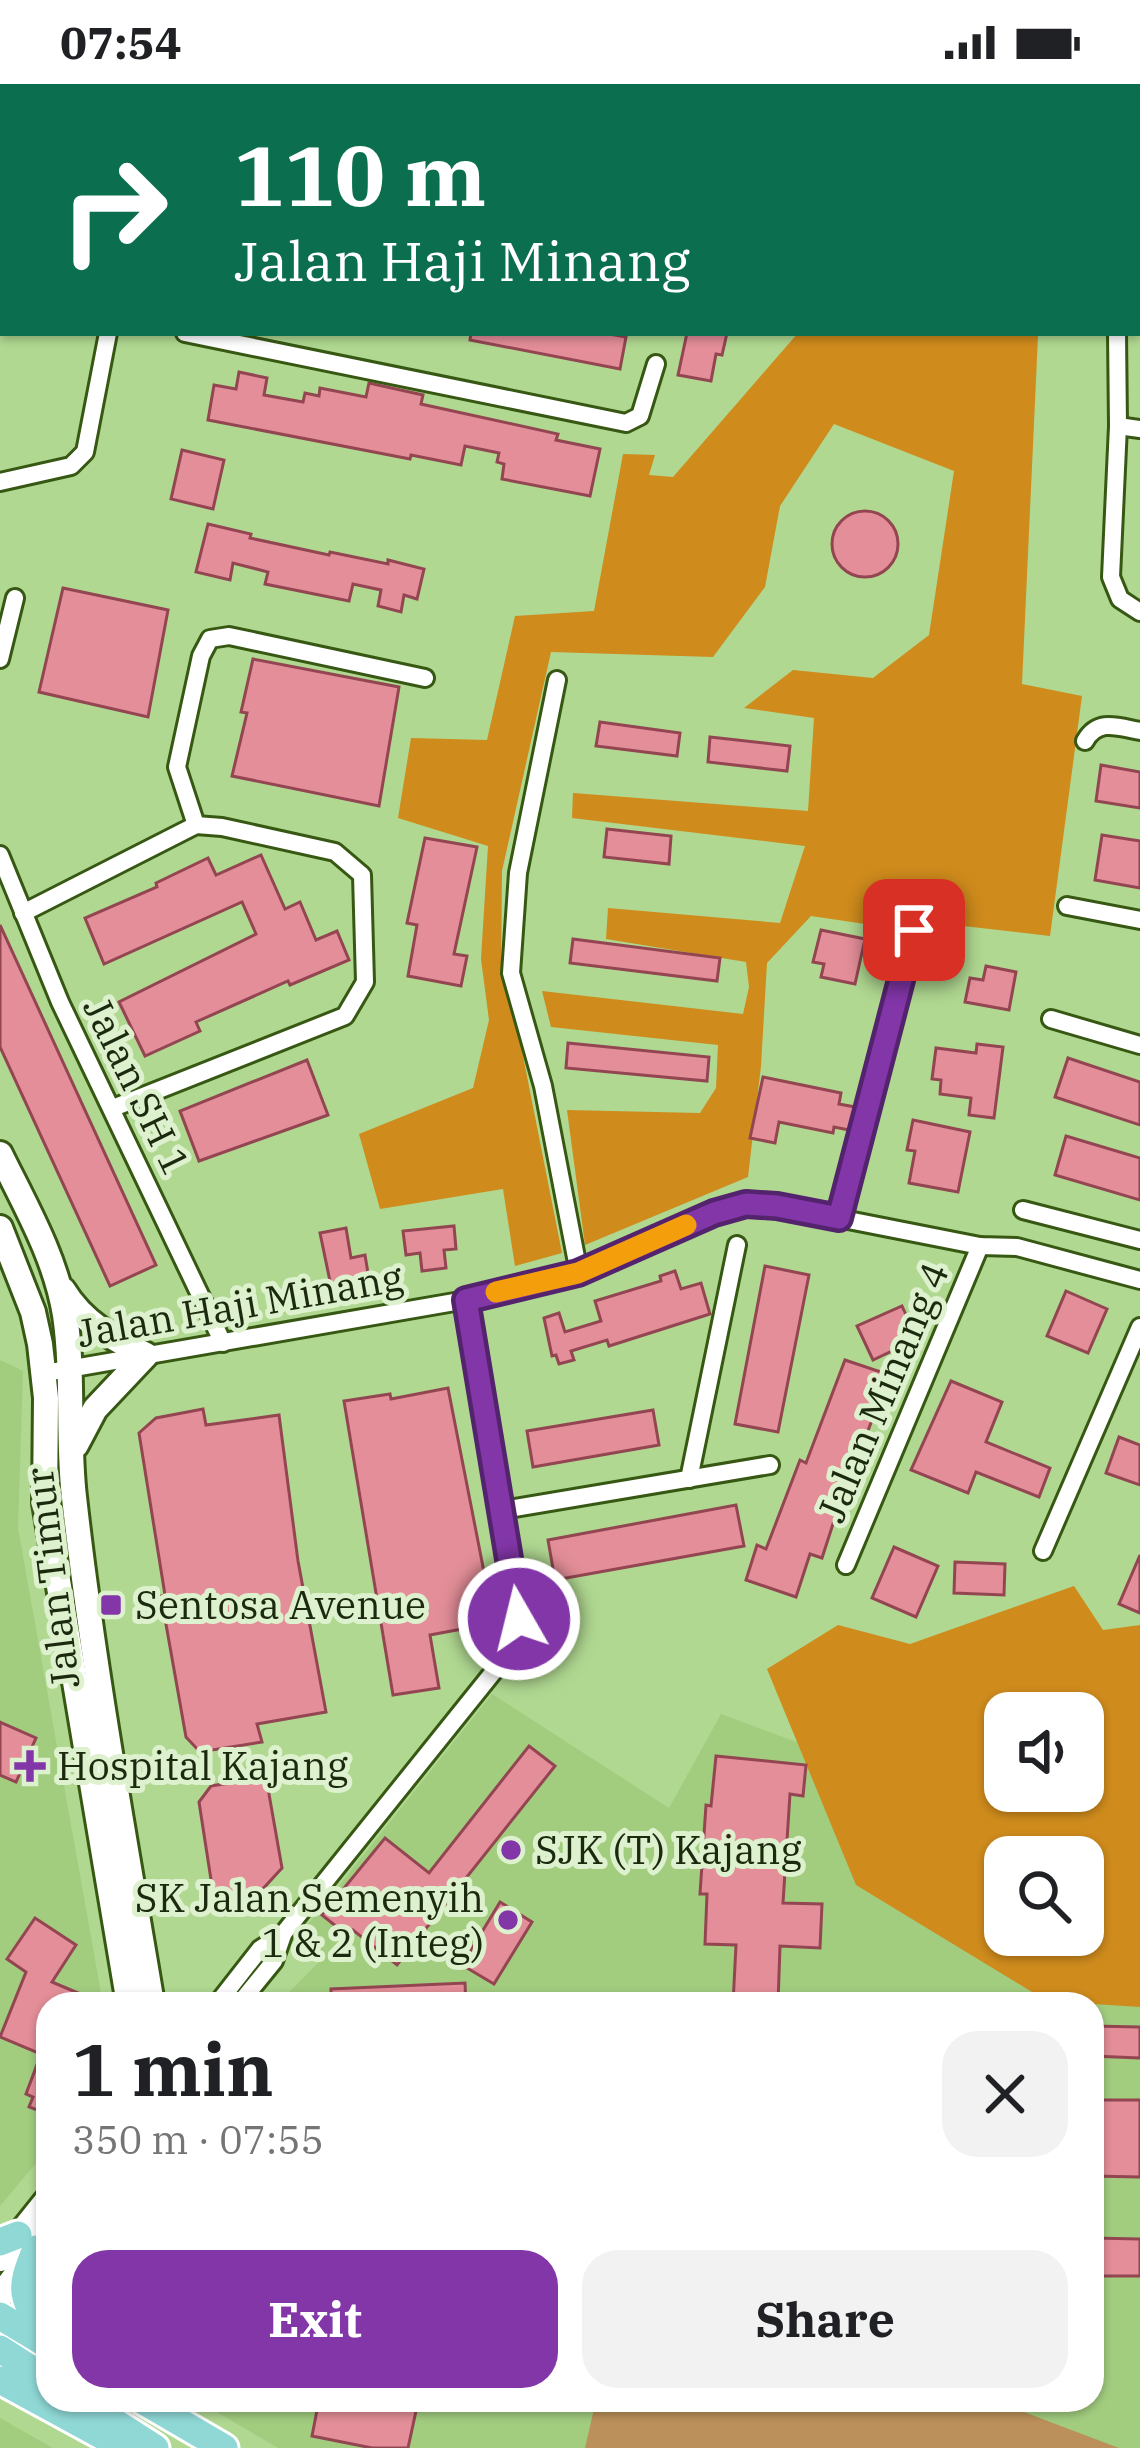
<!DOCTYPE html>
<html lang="en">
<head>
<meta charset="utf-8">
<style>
	body { margin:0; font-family:"IBM Plex Serif",serif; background:#f2f2f2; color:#202124; height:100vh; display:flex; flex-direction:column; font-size:45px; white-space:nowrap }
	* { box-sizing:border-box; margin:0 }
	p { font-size:39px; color:#757577 }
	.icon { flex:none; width:66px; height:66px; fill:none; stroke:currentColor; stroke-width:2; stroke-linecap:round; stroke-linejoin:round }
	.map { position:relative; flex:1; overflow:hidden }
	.drawer { position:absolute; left:36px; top:1908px; width:1068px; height:420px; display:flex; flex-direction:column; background:#fff; border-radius:36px; box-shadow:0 3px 9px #0004 }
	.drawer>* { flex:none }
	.top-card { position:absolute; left:0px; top:0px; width:1140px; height:252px; box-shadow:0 3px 9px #0004; background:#0b6e4f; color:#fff; overflow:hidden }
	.fabs { position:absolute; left:984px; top:1608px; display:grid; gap:24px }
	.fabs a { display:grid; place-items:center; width:120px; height:120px; border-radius:24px; background:#fff; box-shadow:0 3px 9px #0004; font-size:60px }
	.pin { position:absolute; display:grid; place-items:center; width:102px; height:102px; color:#fff; margin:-51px; border-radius:24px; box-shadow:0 6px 18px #0006 }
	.me { position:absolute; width:132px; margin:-66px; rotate:352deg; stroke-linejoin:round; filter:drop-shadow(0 0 9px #0008) }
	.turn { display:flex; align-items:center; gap:42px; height:252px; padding:0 36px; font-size:54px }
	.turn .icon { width:156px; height:156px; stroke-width:2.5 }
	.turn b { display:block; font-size:84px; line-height:102px }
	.round { display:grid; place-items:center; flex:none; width:126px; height:126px; border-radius:36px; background:#f2f2f2 }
	.headline { display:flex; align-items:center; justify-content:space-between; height:204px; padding:0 36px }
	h1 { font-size:72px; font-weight:800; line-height:90px }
	.cta { display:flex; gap:24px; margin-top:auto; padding:24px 36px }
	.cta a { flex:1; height:138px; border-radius:36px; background:#8236a8; color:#fff; font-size:48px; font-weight:800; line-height:138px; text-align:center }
	.cta a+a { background:#f2f2f2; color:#202124 }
	.status { display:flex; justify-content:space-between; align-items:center; height:84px; padding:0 60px; background:#fff; direction:ltr }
	.status svg { height:33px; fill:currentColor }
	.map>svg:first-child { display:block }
</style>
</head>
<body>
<div class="status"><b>07:54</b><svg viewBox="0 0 49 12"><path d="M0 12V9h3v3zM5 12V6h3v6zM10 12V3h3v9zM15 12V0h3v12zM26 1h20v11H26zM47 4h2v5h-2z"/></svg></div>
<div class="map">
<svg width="1140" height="2364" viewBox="0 0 1140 2364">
	<rect width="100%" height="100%" fill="#b0d891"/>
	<g fill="#a2cd7f" fill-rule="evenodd">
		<path d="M 0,1276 L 23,1287 L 18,1444 L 103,1920 L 48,1920 L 48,2065 L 0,2122 Z"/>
		<path d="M 492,1610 L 669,1724 L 721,1630 L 1140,1785 L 1140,2364 L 278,2364 L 196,2316 L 1092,2316 L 1092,1920 L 277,1920 L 323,1874 L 298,1853 ZM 1005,1773 L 1083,1773 L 1083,1851 L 1005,1851 Z"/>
		<path d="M 0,2334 L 53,2364 L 0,2364 Z"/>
	</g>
	<path fill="#bb905a" d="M 596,2316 L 992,2316 L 1119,2364 L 585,2364 Z"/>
	<g fill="#cf8b1c" fill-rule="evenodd">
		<path d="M 798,249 L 1022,249 L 1038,252 L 1022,600 L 1082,612 L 1050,852 L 937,839 L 899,845 L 811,832 L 767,879 L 761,982 L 748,1093 L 585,1161 L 567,1026 L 700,1029 L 716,1004 L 718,961 L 551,943 L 542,907 L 743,930 L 749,903 L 746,878 L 606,855 L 608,824 L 780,839 L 805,762 L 572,734 L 573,709 L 808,727 L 814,634 L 744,624 L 793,586 L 873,594 L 929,551 L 954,387 L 834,340 L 780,422 L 765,503 L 713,573 L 551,568 L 502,787 L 501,885 L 522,967 L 562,1169 L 515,1182 L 503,1105 L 380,1125 L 359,1050 L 473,1004 L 489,936 L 481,875 L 488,762 L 398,734 L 411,654 L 487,656 L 515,532 L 594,527 L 623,370 L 655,371 L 649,391 L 673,393 Z"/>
		<path d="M 1074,1502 L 1103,1546 L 1140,1541 L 1140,1923 L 1047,1917 L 856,1801 L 767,1585 L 838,1541 L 910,1560 ZM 1005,1629 L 1083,1629 L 1083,1707 L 1005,1707 ZM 1005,1773 L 1083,1773 L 1083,1851 L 1005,1851 Z"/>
	</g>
	<g fill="#e38e98" stroke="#934652" stroke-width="3">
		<path d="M 471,249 L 604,249 L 626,253 L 620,285 L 470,256 Z"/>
		<path d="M 687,249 L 727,249 L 722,271 L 716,270 L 711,297 L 678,291 Z"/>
		<path d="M 239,288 L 267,294 L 264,311 L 303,318 L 305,309 L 319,312 L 320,304 L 366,313 L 369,299 L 423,311 L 421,320 L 558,350 L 556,356 L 600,365 L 590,412 L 502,395 L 504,380 L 497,378 L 499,369 L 465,362 L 461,381 L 411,371 L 410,375 L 208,336 L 214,301 L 236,305 Z"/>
		<path d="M 182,366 L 224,376 L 213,425 L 171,415 Z"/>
		<circle cx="865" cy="460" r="33"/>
		<path d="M 208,440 L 251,450 L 250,454 L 329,471 L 330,468 L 388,480 L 388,476 L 424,485 L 417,515 L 404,511 L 401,528 L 378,522 L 381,506 L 353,500 L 349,517 L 265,500 L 268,488 L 233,479 L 230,496 L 196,488 Z"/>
		<path d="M 63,504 L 168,526 L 148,633 L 39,608 Z"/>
		<path d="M 253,575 L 399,603 L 379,722 L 232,692 L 247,629 L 241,628 Z"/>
		<path d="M 600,638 L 680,649 L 677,672 L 596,662 Z"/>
		<path d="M 710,653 L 790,662 L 787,687 L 708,678 Z"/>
		<path d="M 1101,681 L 1140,688 L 1140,724 L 1096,717 Z"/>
		<path d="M 607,745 L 671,752 L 669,780 L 604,773 Z"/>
		<path d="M 1102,751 L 1140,757 L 1140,804 L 1095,796 Z"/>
		<path d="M 425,754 L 477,763 L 454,870 L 467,872 L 461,902 L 408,892 L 417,841 L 407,839 Z"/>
		<path d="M 261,771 L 285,825 L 300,818 L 316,856 L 337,847 L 349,876 L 290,901 L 288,897 L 196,938 L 200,947 L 145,972 L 119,918 L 256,850 L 242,818 L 104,880 L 85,834 L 157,803 L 156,799 L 208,774 L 216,791 Z"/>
		<path d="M 0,841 L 156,1181 L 110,1202 L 0,963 Z"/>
		<path d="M 821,846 L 865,855 L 855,900 L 821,893 L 824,880 L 813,878 Z"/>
		<path d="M 573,855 L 720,874 L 717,897 L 570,879 Z"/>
		<path d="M 986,882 L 1016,888 L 1009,926 L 965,918 L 970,894 L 983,896 Z"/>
		<path d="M 568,959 L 709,973 L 707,997 L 566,984 Z"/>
		<path d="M 977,960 L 1003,963 L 994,1034 L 969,1031 L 971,1014 L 940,1010 L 941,996 L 932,995 L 936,964 L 976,969 Z"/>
		<path d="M 1068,974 L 1140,998 L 1140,1041 L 1055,1013 Z"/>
		<path d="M 307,976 L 328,1031 L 199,1077 L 180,1027 Z"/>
		<path d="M 763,993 L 841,1009 L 839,1020 L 855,1023 L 849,1046 L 834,1043 L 833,1049 L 779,1038 L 775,1059 L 750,1054 Z"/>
		<path d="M 913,1036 L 970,1048 L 958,1108 L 909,1099 L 915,1067 L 907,1066 Z"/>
		<path d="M 1066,1052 L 1140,1074 L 1140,1116 L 1055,1091 Z"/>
		<path d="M 454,1142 L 456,1165 L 444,1166 L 446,1184 L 422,1187 L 420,1169 L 406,1171 L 403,1147 Z"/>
		<path d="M 346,1144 L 351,1174 L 365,1171 L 369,1195 L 331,1202 L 320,1149 Z"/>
		<path d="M 765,1182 L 809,1191 L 778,1348 L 735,1340 Z"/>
		<path d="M 675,1187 L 681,1205 L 701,1199 L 710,1230 L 609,1262 L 607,1256 L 571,1267 L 574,1276 L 559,1280 L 556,1271 L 552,1272 L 544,1234 L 559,1229 L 565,1248 L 601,1237 L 595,1217 L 661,1197 L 660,1192 Z"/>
		<path d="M 1066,1207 L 1107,1225 L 1088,1269 L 1047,1252 Z"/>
		<path d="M 902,1222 L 917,1255 L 873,1276 L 857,1242 Z"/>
		<path d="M 845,1276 L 887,1290 L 887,1296 L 857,1376 L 854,1375 L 822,1474 L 810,1470 L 796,1513 L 746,1496 L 757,1461 L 766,1465 L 800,1376 L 806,1379 Z"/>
		<path d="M 951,1297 L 1002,1318 L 986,1358 L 1050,1384 L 1039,1413 L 976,1388 L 968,1409 L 911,1386 Z"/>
		<path d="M 448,1304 L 494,1539 L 430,1551 L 439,1604 L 393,1611 L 344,1317 L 390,1310 L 391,1315 Z"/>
		<path d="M 203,1325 L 206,1341 L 279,1331 L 298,1477 L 326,1628 L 257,1640 L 262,1658 L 200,1668 L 186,1653 L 161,1512 L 165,1511 L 139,1349 L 156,1334 Z"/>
		<path d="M 653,1326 L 659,1361 L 533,1383 L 527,1347 Z"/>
		<path d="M 1119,1353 L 1140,1361 L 1140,1401 L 1106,1389 Z"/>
		<path d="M 736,1421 L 744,1462 L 555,1496 L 548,1456 Z"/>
		<path d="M 894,1463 L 938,1482 L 916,1533 L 872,1514 Z"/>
		<path d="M 1140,1471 L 1140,1529 L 1119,1520 Z"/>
		<path d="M 955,1478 L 1005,1480 L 1004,1511 L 954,1509 Z"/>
		<path d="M 0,1638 L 36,1654 L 16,1698 L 0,1691 Z"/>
		<path d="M 529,1662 L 555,1682 L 397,1881 L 353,1846 L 348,1852 L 322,1831 L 385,1754 L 429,1789 Z"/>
		<path d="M 716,1672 L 806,1681 L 803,1712 L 790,1710 L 783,1819 L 822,1820 L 820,1864 L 780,1862 L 778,1920 L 733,1920 L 736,1861 L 705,1860 L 707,1810 L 700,1810 L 706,1721 L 711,1722 Z"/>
		<path d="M 266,1693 L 282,1784 L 248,1821 L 216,1828 L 199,1718 L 211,1702 Z"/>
		<path d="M 500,1818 L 532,1838 L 494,1900 L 462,1881 Z"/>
		<path d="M 35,1834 L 76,1861 L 52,1898 L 104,1920 L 48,1920 L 48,2030 L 29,2023 L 33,2013 L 26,2010 L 41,1970 L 0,1953 L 26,1888 L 7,1875 Z"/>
		<path d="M 465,1899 L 466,1920 L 331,1920 L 331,1905 Z"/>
		<path d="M 1092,1942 L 1140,1943 L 1140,1974 L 1092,1972 Z"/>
		<path d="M 1092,2016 L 1140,2016 L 1140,2093 L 1092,2092 Z"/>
		<path d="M 1092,2154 L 1140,2155 L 1140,2192 L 1092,2192 Z"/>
		<path d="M 319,2316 L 363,2316 L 416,2327 L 408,2364 L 372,2364 L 312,2352 Z"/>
	</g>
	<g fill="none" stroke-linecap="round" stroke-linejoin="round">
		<defs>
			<g id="minor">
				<path d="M 161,3 L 162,0"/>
				<path d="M 704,3 L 705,0"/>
				<path d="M 1137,181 L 1140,182"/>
				<path d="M 185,249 L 626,339 L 640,332 L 656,280"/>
				<path d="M 1117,249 L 1118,342 L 1111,493 L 1120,515 L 1140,528"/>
				<path d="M 1118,342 L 1140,345"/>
				<path d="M 0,398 L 71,382 L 85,368 L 108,249"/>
				<path d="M 0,575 L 15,514"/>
				<path d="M 557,596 L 518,789 L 511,889 L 543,1002 L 579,1189"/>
				<path d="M 1085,657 C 1098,634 1118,643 1140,647"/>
				<path d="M 196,741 L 177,683 L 201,572 L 210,555 L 229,552 L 425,594"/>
				<path d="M 0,771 L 60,918 L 223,1259"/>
				<path d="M 1067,822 L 1140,836"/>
				<path d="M 23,829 L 196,741"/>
				<path d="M 1051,935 L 1140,961"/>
				<path d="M 113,1024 L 345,932 L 365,898 L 362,791 L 335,768 L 222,743 L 196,741"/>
				<path d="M 1023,1126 L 1140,1156"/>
				<path d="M 839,1134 L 914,846"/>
				<path d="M 45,1289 L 466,1216 L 579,1189 L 714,1129 L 746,1120 L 777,1122 L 980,1162 L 1017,1163 L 1140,1196"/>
				<path d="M 689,1395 L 737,1161"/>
				<path d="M 503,1426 L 770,1381"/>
				<path d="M 1043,1467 L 1140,1243"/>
				<path d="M 846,1481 L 980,1162"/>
				<path d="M 217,1920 L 260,1865 L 283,1850 L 507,1571 L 519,1535 L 466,1216"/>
				<path d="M 239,1920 L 274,1877 L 283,1851"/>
			</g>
			<g id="secondary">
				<path d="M 0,1070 C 25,1121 56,1174 65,1231 C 74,1292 67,1353 74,1413 C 93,1583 124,1752 152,1920"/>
				<path d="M 0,1144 L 33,1228 L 40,1260 L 46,1314 L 45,1419 L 129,1920"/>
				<path d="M 63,1206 C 83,1239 112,1254 146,1271 L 95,1325 L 76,1361"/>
				<path d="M 0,2175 L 48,2115"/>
				<path d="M 0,2212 L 48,2149"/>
			</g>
			<g id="primary">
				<path d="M 0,2158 L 18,2151"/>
				<path d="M 36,2165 C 18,2208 21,2213 48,2251"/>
				<path d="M 0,2232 L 48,2261"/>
				<path d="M 0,2265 L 48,2296"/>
				<path d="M 0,2296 L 125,2364"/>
				<path d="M 80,2316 L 155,2364"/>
				<path d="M 142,2316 L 224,2364"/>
			</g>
		</defs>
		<use href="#minor" stroke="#375813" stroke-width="22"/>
		<use href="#secondary" stroke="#375813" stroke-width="30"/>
		<use href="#primary" stroke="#fff" stroke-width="33"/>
		<use href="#minor" stroke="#fff" stroke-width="16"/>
		<use href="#secondary" stroke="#fff" stroke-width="24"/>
		<use href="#primary" stroke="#8fd8d6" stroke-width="27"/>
	</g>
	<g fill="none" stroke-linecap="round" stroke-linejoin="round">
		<defs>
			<path id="route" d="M 519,1535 L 466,1216 L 578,1189 L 714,1129 L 746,1120 L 777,1122 L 839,1134 L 914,846"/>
		</defs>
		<use href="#route" stroke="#54236d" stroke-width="30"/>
		<use href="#route" stroke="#8236a8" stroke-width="21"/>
		<path stroke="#f59e0b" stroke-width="21" d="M 496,1208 L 578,1189 L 686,1141"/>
	</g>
	<g fill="#8236a8" stroke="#ddf1ce" stroke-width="4.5">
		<rect x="99" y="1509" width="24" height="24" rx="6"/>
		<path d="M24 1664h12v12h12v12h-12v12h-12v-12h-12v-12h12z"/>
		<circle cx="511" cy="1766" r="12"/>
		<circle cx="508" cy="1836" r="12"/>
	</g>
	<g text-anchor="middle" stroke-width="10" stroke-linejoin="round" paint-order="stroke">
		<g font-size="39" fill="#1b2a0e" stroke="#ddf1ce">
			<text transform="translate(137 1002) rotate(64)" y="14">Jalan SH 1</text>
			<text transform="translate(240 1221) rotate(-10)" y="14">Jalan Haji Minang</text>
			<text transform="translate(883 1308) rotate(-67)" y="14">Jalan Minang 4</text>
			<text transform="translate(52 1494) rotate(-97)" y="14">Jalan Timur</text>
		</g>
		<g font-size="39" fill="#1b2a0e" stroke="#ddf1ce" text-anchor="start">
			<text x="135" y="1535">Sentosa Avenue</text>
			<text x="57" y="1696">Hospital Kajang</text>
			<text x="535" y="1780">SJK (T) Kajang</text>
			<text x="484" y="1828" text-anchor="end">SK Jalan Semenyih<tspan x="484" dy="45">1 &amp; 2 (Integ)</tspan></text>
		</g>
	</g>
</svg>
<div class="fabs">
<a><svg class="icon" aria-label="sound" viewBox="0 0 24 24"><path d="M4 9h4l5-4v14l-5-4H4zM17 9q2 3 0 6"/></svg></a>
<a><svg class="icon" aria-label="search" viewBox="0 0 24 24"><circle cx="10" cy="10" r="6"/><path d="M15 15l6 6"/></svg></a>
</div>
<div class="pin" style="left:914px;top:846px;background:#d93025"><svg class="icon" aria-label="arrive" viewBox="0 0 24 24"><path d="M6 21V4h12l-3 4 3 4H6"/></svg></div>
<svg class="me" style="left:519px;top:1535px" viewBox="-20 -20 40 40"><circle r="17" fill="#8236a8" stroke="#fff" stroke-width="3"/><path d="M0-11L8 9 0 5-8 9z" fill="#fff"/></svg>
<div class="top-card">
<div class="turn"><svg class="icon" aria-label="right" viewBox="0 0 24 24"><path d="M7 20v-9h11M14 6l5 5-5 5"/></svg><div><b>110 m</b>Jalan Haji Minang</div></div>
</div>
<section class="drawer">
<div class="headline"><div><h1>1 min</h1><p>350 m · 07:55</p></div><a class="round"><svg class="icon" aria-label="close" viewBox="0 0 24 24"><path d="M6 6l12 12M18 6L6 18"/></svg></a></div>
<div class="cta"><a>Exit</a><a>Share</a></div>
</section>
</div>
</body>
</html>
